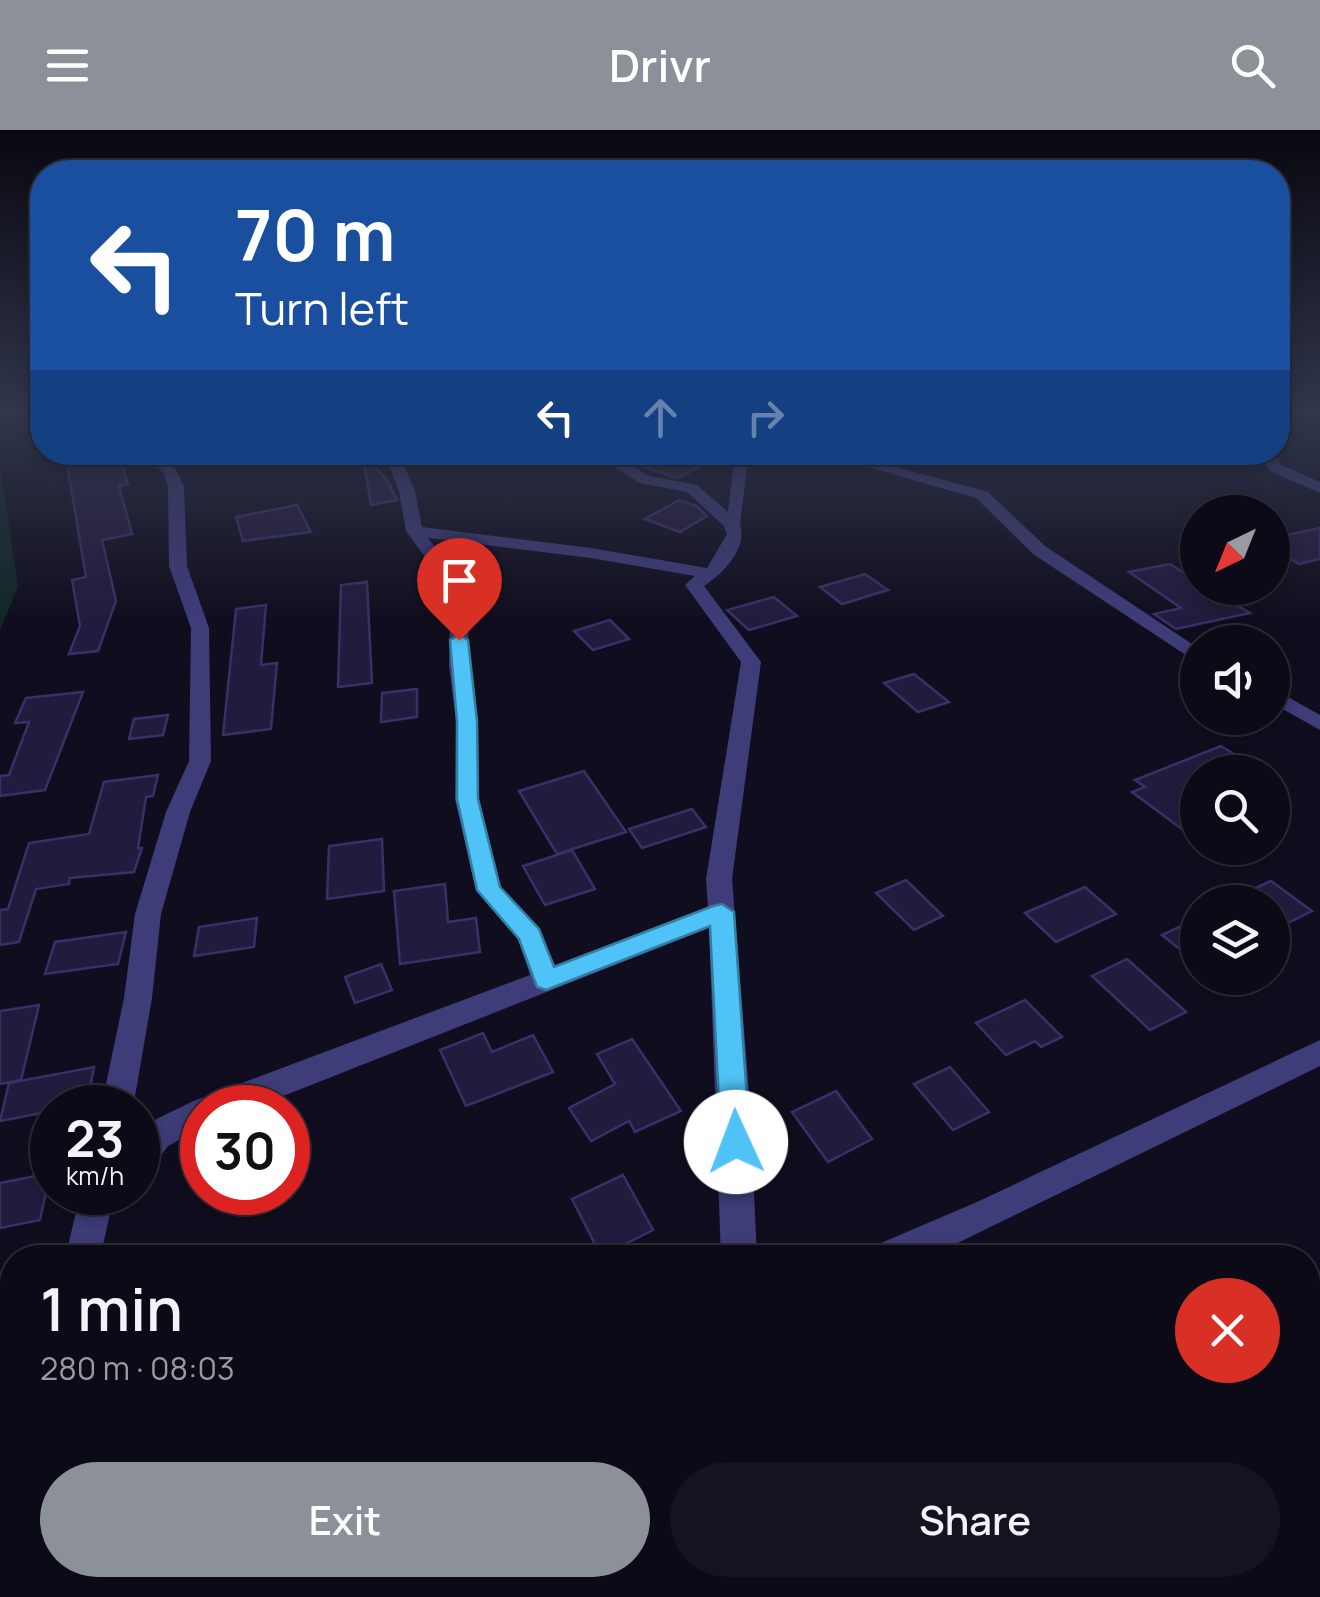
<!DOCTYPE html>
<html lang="en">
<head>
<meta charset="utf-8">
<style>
	body { margin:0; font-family:Manrope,sans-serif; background:#15131f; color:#f1f3f6; height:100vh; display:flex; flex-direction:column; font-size:38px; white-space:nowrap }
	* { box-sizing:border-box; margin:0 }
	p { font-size:32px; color:#9a9aa1 }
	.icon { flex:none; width:55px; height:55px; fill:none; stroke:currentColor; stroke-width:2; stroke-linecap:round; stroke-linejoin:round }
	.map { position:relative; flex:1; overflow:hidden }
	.panel { position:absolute; left:0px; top:1115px; width:1320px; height:352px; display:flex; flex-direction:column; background:#0c0a16; border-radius:40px 40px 0 0; box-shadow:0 5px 15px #0003,0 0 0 2px #2c2b35 }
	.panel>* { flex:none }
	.hud { position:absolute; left:30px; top:30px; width:1260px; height:305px; border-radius:40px; box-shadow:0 5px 15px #0003,0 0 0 2px #2c2b35; background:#1a4fa0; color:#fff; overflow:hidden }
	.needle { width:65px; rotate:223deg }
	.fabs { position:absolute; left:1180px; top:365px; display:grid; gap:20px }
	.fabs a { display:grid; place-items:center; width:110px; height:110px; border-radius:50%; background:#0c0a16; box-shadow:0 5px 15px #0003,0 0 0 2px #2c2b35; font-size:50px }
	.speed { position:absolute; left:30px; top:955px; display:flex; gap:20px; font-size:50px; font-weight:700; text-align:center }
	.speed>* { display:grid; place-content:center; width:130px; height:130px; border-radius:50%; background:#0c0a16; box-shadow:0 5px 15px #0003,0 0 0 2px #2c2b35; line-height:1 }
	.speed small { font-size:25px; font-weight:400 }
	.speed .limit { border:15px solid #d22; background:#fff; color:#111 }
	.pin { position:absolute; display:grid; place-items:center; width:85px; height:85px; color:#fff; margin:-102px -42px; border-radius:50% 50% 50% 0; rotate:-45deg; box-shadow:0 0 10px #0007 }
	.pin .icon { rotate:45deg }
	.me { position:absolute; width:110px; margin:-55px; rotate:358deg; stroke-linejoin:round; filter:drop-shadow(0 0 8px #0008) }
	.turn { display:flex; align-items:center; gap:35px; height:210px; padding:0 40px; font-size:45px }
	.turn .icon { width:130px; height:130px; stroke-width:2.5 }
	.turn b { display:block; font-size:70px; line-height:85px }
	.lanes { display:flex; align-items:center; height:95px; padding:0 40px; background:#0003; justify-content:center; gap:50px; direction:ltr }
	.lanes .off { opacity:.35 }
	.round { display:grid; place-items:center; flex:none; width:105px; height:105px; border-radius:52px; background:#15131f }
	.overview { display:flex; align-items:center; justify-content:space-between; height:170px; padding:0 40px }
	h1 { font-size:60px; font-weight:600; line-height:75px }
	.cta { display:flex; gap:20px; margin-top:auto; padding:20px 40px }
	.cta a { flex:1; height:115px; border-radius:60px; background:#8c9099; color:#fff; font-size:40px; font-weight:600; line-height:115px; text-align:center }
	.cta a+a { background:#15131f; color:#f1f3f6 }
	header { display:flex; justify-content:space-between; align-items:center; height:130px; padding:0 40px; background:#8c9099; color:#fff; font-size:45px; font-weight:600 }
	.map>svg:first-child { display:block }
</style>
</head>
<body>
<header><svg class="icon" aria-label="menu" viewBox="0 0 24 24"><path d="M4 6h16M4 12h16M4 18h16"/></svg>Drivr<svg class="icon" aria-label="search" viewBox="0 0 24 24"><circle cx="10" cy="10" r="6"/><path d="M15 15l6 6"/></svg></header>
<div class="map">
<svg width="1320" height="1467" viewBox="0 0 1320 1467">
	<rect width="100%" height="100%" fill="#100e1e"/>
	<path fill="#112726" d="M 0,333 L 18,457 L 0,500 Z"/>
	<g fill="#221b3d" stroke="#3a2f67" stroke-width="2.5">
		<path d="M 65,322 L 118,322 L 128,354 L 119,356 L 132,404 L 102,410 L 116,471 L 98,521 L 69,524 L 80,496 L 72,450 L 86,447 Z"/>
		<path d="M 362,322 L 387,350 L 397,370 L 371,375 Z"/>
		<path d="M 659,325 L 697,338 L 678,348 L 639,336 Z"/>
		<path d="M 679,370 L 697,376 L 707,386 L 680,402 L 645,389 Z"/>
		<path d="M 297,375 L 311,402 L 243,411 L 236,387 Z"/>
		<path d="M 1320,398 L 1320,429 L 1299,434 L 1272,418 L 1272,408 Z"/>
		<path d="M 1170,434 L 1198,452 L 1198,458 L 1207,458 L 1250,483 L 1176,499 L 1154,484 L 1181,478 L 1129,442 Z"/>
		<path d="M 865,444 L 888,460 L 842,474 L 820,457 Z"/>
		<path d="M 367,452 L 372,553 L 338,557 L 341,455 Z"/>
		<path d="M 774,467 L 797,486 L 749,500 L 727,480 Z"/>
		<path d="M 266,475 L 261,535 L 277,533 L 271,599 L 223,605 L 236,479 Z"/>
		<path d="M 610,490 L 629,509 L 593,520 L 574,501 Z"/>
		<path d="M 914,544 L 949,572 L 918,582 L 884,553 Z"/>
		<path d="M 417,559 L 417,587 L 381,592 L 382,563 Z"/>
		<path d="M 83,562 L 45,660 L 0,666 L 0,646 L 9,645 L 29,592 L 15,593 L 26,568 Z"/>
		<path d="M 168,585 L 163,605 L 129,609 L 134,589 Z"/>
		<path d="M 1221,616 L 1262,642 L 1198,642 L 1198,711 L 1132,662 L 1145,657 L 1135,650 Z"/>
		<path d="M 584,641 L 626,702 L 557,724 L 519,661 Z"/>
		<path d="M 158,645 L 153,666 L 146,667 L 138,718 L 142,718 L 134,742 L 70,748 L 69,754 L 36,759 L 19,812 L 0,815 L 0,780 L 8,779 L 29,713 L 89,704 L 104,652 Z"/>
		<path d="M 692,679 L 706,697 L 642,718 L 629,699 Z"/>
		<path d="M 382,709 L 384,761 L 327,769 L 329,716 Z"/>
		<path d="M 572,720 L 595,759 L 545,775 L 523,736 Z"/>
		<path d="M 906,750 L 943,786 L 914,800 L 876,763 Z"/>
		<path d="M 1271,751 L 1312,781 L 1272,801 L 1272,772 L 1225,772 Z"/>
		<path d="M 445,754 L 448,792 L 476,788 L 480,822 L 400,834 L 394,761 Z"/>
		<path d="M 1085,757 L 1116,784 L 1056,812 L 1025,783 Z"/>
		<path d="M 257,788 L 254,817 L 194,826 L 199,797 Z"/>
		<path d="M 1198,788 L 1198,834 L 1162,805 Z"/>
		<path d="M 126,802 L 118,834 L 45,844 L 55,812 Z"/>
		<path d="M 1127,829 L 1186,882 L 1150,900 L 1092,846 Z"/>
		<path d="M 381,834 L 392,860 L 355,873 L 345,847 Z"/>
		<path d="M 1025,870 L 1062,907 L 1041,917 L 1035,911 L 1006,925 L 976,893 Z"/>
		<path d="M 39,875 L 21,950 L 0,954 L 0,881 Z"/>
		<path d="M 483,903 L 492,922 L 533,905 L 553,942 L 466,976 L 440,920 Z"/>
		<path d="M 632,909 L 681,981 L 635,1002 L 629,991 L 591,1011 L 569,978 L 615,954 L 597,924 Z"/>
		<path d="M 94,937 L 87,975 L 52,978 L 52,981 L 0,991 L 9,953 Z"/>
		<path d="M 950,937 L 989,982 L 953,1000 L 914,954 Z"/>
		<path d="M 836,961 L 872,1009 L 828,1032 L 792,982 Z"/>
		<path d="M 50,1043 L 40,1090 L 0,1098 L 0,1053 Z"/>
		<path d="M 623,1045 L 653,1100 L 601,1126 L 572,1069 Z"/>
	</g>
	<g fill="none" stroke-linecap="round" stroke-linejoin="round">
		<g fill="#3e3c79" fill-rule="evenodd">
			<path d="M 144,322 L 160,322 L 176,340 L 184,357 L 187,436 L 209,498 L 211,631 L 190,682 L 161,784 L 152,868 L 133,978 L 101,978 L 124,868 L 135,784 L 166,682 L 189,631 L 191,498 L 169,436 L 168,357 L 164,344 Z"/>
			<path d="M 384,322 L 398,322 L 415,361 L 422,397 L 591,418 L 707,438 L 727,404 L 724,396 L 687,362 L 640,353 L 616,338 L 631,322 L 647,322 L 633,337 L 649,346 L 697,355 L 728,382 L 735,322 L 749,322 L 740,394 C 748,418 723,444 704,456 L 761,532 L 732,749 L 750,974 L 757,1128 L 721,1128 L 709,798 L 253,978 L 202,978 L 202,997 L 168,1016 L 150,1040 L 138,1045 C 138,989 145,996 191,972 L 530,845 L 518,809 L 476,761 L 455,669 L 456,591 L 449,535 L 450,486 L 436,442 L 406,401 L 399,361 ZM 428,408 L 591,428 L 695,446 L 685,455 L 741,532 L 706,749 L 708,777 L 555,835 L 539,798 L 501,758 L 479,669 L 478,591 L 469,535 L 468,486 L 454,442 Z"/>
			<path d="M 815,322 L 841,322 L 988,362 L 1045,416 L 1198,518 L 1198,533 L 1033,424 L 976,368 Z"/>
			<path d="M 1259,322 L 1274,322 L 1281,335 L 1320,352 L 1320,363 L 1270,341 Z"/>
			<path d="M 1272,558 L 1320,585 L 1320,600 L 1272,573 Z"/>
			<path d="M 1320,910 L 1320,936 L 927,1128 L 869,1128 L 874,1116 L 977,1072 Z"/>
			<path d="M 81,1062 L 115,1062 L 100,1128 L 65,1128 Z"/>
			<path d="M 12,1437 L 12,1455 L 44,1455 L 44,1467 L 0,1467 L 7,1440 Z"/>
			<path d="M 203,1455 L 264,1455 L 259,1467 L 198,1467 Z"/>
		</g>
	</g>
	<linearGradient id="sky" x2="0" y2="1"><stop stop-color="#090810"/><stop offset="0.58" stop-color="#31364c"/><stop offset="1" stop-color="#31364c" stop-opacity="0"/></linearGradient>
	<rect width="1320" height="490" fill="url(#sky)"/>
	<path fill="#4fc3f7" stroke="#337fa1" stroke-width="2.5" d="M 459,505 L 468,510 L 477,591 L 478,669 L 500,757 L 539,799 L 554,837 L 713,776 L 722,774 L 734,782 L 750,1012 L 746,1021 L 736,1025 L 725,1021 L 721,1012 L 710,796 L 546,860 L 537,857 L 519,809 L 477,760 L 457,669 L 457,591 L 450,510 Z"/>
</svg>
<div class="fabs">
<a><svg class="needle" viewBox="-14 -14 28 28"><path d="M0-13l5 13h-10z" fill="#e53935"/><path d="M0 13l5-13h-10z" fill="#9a9aa1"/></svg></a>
<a><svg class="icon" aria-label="sound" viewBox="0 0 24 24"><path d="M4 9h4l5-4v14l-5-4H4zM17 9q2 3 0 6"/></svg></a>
<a><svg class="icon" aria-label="search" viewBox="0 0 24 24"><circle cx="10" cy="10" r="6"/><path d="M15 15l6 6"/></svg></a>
<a><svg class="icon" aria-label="layers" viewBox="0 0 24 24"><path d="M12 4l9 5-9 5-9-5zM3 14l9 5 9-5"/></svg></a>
</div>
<div class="speed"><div>23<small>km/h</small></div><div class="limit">30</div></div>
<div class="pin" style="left:459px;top:510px;background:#d93025"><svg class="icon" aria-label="arrive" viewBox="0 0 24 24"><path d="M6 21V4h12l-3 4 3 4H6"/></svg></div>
<svg class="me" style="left:736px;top:1012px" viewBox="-20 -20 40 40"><circle r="19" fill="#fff"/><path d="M0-13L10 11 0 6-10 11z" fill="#4fc3f7"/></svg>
<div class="hud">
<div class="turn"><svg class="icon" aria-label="left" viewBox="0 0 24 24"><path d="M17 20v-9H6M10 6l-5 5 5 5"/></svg><div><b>70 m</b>Turn left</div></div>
<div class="lanes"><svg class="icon" aria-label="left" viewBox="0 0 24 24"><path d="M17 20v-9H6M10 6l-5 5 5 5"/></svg><svg class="icon off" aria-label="ahead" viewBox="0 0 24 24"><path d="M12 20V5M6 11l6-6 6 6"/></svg><svg class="icon off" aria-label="right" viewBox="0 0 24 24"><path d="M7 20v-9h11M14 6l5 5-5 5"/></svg></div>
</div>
<section class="panel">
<div class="overview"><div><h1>1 min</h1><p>280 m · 08:03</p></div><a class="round" style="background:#d93025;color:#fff"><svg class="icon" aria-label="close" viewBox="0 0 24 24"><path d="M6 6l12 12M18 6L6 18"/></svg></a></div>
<div class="cta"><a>Exit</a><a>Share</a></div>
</section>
</div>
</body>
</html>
